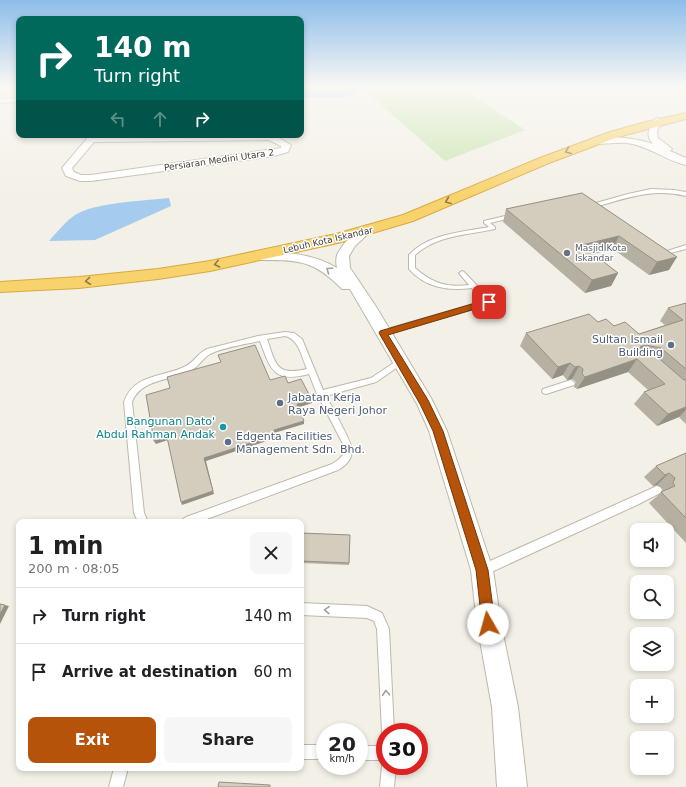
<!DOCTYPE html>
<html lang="en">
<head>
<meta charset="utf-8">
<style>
	body { margin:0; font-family:"DejaVu Sans",sans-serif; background:#f6f6f6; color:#202124; height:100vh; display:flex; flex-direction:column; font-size:15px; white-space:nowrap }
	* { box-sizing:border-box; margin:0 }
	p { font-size:13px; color:#757577 }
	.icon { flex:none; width:22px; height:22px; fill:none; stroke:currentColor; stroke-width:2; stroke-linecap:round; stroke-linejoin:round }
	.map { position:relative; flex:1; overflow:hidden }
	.panel { position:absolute; left:16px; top:519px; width:288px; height:252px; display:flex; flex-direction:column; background:#fff; border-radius:8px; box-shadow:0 2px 6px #0003 }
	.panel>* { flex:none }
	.top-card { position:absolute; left:16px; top:16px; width:288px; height:122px; border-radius:8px; box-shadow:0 2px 6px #0003; background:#00695c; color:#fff; overflow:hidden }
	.controls { position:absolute; left:630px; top:523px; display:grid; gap:8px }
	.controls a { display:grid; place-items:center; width:44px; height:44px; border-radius:8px; background:#fff; box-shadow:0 2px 6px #0003; font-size:20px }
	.speed { position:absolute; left:316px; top:723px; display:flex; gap:8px; font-size:20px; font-weight:700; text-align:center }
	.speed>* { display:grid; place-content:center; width:52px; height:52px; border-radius:50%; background:#fff; box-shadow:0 2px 6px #0003; line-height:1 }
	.speed small { font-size:10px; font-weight:400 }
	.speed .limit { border:6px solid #d22; background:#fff; color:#111 }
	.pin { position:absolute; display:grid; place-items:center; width:34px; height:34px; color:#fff; margin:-17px; border-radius:8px; box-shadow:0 2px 6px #0006 }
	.me { position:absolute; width:44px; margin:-22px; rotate:353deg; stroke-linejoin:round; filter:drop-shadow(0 0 3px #0008) }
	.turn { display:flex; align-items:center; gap:14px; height:84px; padding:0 12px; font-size:18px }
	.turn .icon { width:52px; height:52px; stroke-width:2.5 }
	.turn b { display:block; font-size:28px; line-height:34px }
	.lanes { display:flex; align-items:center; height:38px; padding:0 12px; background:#0003; justify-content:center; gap:20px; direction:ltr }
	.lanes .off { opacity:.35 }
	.round { display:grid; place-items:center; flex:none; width:42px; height:42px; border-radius:8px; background:#f6f6f6 }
	.head { display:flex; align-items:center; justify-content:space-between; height:68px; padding:0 12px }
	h1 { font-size:24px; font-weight:700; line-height:30px }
	.action { display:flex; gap:8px; margin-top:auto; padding:8px 12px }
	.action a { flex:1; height:46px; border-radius:8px; background:#b45309; color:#fff; font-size:16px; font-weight:700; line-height:46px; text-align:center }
	.action a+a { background:#f6f6f6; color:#202124 }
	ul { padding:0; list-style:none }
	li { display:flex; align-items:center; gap:12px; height:56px; padding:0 12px; border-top:1px solid #e0e0e0 }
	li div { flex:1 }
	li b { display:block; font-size:15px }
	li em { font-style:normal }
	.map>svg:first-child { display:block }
</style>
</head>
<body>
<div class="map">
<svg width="686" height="787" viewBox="0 0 686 787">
	<rect width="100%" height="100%" fill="#f3f0e7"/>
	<path fill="#cae6b1" d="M 361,87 L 461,87 L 525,130 L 445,161 Z"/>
	<g fill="#a5cbee">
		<path d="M 301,87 L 352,87 L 355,90 L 352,95 L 343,98 L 301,97 Z"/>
		<path d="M 169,198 L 171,206 L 95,240 L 49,241 C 57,232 66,221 75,215 C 96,202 144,201 169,198 Z"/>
	</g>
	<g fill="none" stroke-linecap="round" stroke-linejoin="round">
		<defs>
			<g id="lane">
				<path d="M 651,189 L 674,190 L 686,192 L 686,196 C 652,188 627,198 595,207 L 587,202 L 590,200 L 596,203 L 628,194 Z"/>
				<path d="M 513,214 L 515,215 L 515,217 L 490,223 L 495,227 L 495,229 C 468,235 437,235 415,255 L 415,268 C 432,283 447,288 469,285 L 459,273 L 462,271 L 464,272 L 491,300 L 491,304 L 383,335 L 380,335 L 379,333 L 380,331 L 484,301 L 472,288 C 448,291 426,288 409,269 L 409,255 C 428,234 462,232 489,227 L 484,223 L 484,221 Z"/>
				<path d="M 686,245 L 686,249 L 667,254 L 664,252 Z"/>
				<path d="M 285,332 L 294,333 L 302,339 L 323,390 L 371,378 L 398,360 L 404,360 L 405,362 L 376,382 L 326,396 C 331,405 336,415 341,424 C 350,442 361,457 338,470 L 199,522 L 181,522 L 183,519 L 186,517 L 332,464 L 338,460 L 343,455 L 343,444 L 317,394 L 309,374 C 274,383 271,371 260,341 C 246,344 222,348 210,354 C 203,358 199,366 192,370 C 172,381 141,378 132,402 L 144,513 L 148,522 L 138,522 L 134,513 L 124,402 C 134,373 163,378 186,366 C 194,362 198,353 207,349 L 258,336 ZM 285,336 C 299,339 302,358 307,369 C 276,376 276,365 267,339 Z"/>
				<path d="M 571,380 L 575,383 L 574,385 L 546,394 L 543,393 L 542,391 L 543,389 Z"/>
				<path d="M 657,486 L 660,487 L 662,490 L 660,493 L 639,504 L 487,574 L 483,575 L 479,574 L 478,570 L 479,566 Z"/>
				<path d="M 301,603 L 367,606 L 382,613 L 389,629 L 394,732 L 385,732 L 385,737 L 382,732 L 377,629 L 374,621 L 367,618 L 301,615 Z"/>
				<rect x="301" y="745" width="24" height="14"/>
				<rect x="359" y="746" width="26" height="14"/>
				<path d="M 384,761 L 385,766 L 396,766 L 394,787 L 380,787 L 382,766 Z"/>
				<path d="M 114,768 L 128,768 L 123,787 L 109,787 Z"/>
			</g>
			<g id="street">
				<path d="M 19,98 L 19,102 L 0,103 L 0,99 Z"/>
				<path d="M 658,118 L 662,121 L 657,131 L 658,138 L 670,147 L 672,149 L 670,151 L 686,158 L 686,165 C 665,160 649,146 627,143 C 619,142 592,146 587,142 C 598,132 640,139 653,144 C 645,135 649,128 655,119 Z"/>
				<path d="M 90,135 L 274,135 L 291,145 L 288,152 L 274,156 L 91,181 L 80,181 L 66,176 L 62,168 ZM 269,140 L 281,146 L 281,148 L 91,175 L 81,175 L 74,172 L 72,168 L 94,142 Z"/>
				<path d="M 363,229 L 367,230 L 369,233 L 355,246 L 349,256 L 350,268 L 375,305 L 431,398 L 447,431 L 493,570 L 501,624 L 518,707 L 527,787 L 497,787 L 492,707 L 477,624 L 471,570 L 429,431 L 417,404 L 350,289 L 342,289 C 313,259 297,260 257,260 L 253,259 L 251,256 L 253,253 L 257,252 C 285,252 312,253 337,268 C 336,264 336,259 337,255 C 342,245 352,232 363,229 Z"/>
			</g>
			<path id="secondary" d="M 0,87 L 11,87 L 3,94 L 0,95 Z"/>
			<path id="highway" d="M 686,113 L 686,119 L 618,137 L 549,163 L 413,221 L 342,242 L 210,271 L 158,279 L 79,288 L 0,292 L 0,282 L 79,277 L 158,269 L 210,261 L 336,234 L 403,215 L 540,158 L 610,132 L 646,122 Z"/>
		</defs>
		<use href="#lane" stroke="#beb8aa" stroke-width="2"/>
		<use href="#street" stroke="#beb8aa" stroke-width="2"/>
		<use href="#secondary" stroke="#d1c698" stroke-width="2"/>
		<use href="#highway" stroke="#d8a93c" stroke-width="2"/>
		<use href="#lane" fill="#fff" fill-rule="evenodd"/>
		<use href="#street" fill="#fff" fill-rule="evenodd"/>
		<use href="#secondary" fill="#fcf3c7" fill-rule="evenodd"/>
		<use href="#highway" fill="#f8d36d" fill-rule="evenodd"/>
	</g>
	<g fill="#b6b0a3">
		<path d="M 582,193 L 669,270 L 649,275 L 613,249 L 593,254 L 618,273 L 611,286 L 585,293 L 503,222 L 506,209 Z"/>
		<path d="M 686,303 L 686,424 L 679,417 L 657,426 L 634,404 L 644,392 L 648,390 L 628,372 L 577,389 L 574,387 L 576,382 L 572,379 L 567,380 L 563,375 L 552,379 L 520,346 L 526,333 L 598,322 L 614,326 L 639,334 L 665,325 L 660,321 L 668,308 Z"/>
		<path d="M 686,453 L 686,543 L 649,503 L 662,492 L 663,489 L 657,485 L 653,486 L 644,477 L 656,466 Z"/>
		<path d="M 301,533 L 350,535 L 349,565 L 301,563 Z"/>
	</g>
	<g fill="#949084">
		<path d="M 619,236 L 613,249 L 577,258 L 582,245 Z"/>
		<path d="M 677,257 L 669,270 L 649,275 L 657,262 Z"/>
		<path d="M 618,273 L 611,286 L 585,293 L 592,280 Z"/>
		<path d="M 645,345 L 636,358 L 640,347 Z"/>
		<path d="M 637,359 L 628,372 L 577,389 L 585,377 Z"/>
		<path d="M 570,363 L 563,375 L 552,379 L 558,367 Z"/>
		<path d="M 579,366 L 572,379 L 567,380 L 575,367 Z"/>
		<path d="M 312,400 L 312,403 L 297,408 L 297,404 Z"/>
		<path d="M 686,407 L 686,410 L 679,417 L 657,426 L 668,414 Z"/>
		<path d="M 304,421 L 304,424 L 274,433 L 274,430 Z"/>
		<path d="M 275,435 L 276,438 L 206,461 L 214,494 L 182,505 L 181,502 L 204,458 Z"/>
		<path d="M 167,437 L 168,440 L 156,444 L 154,441 Z"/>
		<path d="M 669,473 L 657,485 L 653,486 L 665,475 Z"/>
		<path d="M 5,605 L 9,606 L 0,624 L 0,614 Z"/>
	</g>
	<g fill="#d4cdbd" stroke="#949084">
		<path d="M 582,193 L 677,257 L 657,262 L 619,236 L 582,245 L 618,273 L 592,280 L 506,209 Z"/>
		<path d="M 686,303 L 686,369 L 661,348 L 645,345 L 640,347 L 640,352 L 655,355 L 684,380 L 686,380 L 686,407 L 668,414 L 644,392 L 665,384 L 637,359 L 585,377 L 582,374 L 583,369 L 579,366 L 575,367 L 570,363 L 558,367 L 526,333 L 589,314 L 598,322 L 606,319 L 614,326 L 625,322 L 639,334 L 683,320 L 668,308 Z"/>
		<path d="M 255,345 L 270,380 L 285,376 L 288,383 L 301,379 L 312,400 L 297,404 L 304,421 L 274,430 L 275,435 L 204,458 L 213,491 L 181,502 L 167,437 L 154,441 L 146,395 L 170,388 L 167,377 L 221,362 L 218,355 Z"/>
		<path d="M 686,453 L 686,518 L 661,492 L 675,486 L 673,483 L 675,478 L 669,473 L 665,475 L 656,466 Z"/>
		<path d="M 301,533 L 350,535 L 349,563 L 301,561 Z"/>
		<path d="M 0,604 L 5,605 L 0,614 Z"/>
		<path d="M 219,782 L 270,785 L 270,787 L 218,787 Z"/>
	</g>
	<defs><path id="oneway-chevron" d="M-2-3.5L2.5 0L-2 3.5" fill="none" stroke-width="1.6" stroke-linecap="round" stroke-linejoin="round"/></defs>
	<g stroke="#8d7b4c">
		<use href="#oneway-chevron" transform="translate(568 151) rotate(158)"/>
		<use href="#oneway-chevron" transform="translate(448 201) rotate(158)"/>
		<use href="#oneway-chevron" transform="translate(217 264) rotate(168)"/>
		<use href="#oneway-chevron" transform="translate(88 281) rotate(174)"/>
	</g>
	<g stroke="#a2a09a">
		<use href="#oneway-chevron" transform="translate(329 270) rotate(-145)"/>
		<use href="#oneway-chevron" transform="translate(327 610) rotate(-178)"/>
		<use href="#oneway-chevron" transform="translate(386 693) rotate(-93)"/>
	</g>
	<linearGradient id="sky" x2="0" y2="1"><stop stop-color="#8dbdea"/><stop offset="0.44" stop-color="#faf8f4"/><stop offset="1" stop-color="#faf8f4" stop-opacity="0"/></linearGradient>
	<rect width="686" height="197" fill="url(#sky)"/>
	<path fill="#b45309" stroke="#753606" d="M 489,299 L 492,300 L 492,304 L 388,335 L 428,400 L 443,431 L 488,570 L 495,624 L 493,628 L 488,630 L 484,628 L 482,624 L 476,570 L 433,431 L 420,404 L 379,333 L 380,331 Z"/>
	<circle fill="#6b7280" stroke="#fff" stroke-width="1.5" cx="567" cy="253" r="4"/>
	<g fill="#5c6f8a" stroke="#fff" stroke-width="1.5">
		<circle cx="671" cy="345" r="4"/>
		<circle cx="280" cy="403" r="4"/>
		<circle cx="228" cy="442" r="4"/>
	</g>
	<circle fill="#0f9aa8" stroke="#fff" stroke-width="1.5" cx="223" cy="427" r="4"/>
	<g text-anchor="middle" stroke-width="3" stroke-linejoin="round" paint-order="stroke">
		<g font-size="9" fill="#464136" stroke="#fff">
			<text transform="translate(219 160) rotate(-8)" y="3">Persiaran Medini Utara 2</text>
			<text transform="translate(328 240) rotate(-13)" y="3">Lebuh Kota Iskandar</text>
		</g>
		<g font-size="9" fill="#5b616d" stroke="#fff" text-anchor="start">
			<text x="575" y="251">Masjid Kota<tspan x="575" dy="10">Iskandar</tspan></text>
		</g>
		<g font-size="11" fill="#4e5e75" stroke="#fff" text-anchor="start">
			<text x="663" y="343" text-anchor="end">Sultan Ismail<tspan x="663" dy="13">Building</tspan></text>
			<text x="288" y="401">Jabatan Kerja<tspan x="288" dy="13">Raya Negeri Johor</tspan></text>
			<text x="236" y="440">Edgenta Facilities<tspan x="236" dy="13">Management Sdn. Bhd.</tspan></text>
		</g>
		<g font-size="11" fill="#0d838f" stroke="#fff" text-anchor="end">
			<text x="215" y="425">Bangunan Dato'<tspan x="215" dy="13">Abdul Rahman Andak</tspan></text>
		</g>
	</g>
</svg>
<div class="controls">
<a><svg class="icon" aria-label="sound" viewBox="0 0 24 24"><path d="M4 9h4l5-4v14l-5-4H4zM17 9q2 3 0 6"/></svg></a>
<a><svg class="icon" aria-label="search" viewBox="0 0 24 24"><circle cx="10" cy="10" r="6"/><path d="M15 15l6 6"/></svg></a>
<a><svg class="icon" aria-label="layers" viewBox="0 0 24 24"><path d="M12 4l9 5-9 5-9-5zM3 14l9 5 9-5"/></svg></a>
<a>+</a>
<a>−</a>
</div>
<div class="speed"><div>20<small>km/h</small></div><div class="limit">30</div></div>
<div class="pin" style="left:489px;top:302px;background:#d93025"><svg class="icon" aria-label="arrive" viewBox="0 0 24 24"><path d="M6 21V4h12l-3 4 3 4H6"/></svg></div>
<svg class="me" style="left:488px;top:624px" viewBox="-20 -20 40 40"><circle r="19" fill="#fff"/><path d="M0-13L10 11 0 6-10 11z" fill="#b45309"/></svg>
<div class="top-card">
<div class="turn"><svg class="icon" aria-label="right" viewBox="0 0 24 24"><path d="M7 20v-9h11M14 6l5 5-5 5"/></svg><div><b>140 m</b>Turn right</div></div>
<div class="lanes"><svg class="icon off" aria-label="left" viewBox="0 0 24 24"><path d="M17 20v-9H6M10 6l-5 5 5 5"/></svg><svg class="icon off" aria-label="ahead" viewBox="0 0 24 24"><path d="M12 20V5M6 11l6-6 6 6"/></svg><svg class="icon" aria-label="right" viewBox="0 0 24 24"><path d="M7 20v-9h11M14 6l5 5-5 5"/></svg></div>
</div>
<section class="panel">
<div class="head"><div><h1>1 min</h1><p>200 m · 08:05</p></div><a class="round"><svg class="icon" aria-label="close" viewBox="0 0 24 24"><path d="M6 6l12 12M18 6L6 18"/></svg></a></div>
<ul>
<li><svg class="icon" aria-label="right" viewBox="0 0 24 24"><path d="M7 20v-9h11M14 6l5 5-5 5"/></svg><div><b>Turn right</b></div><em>140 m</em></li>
<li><svg class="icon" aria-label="arrive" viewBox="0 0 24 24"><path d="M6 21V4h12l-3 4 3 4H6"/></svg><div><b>Arrive at destination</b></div><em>60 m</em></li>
</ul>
<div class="action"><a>Exit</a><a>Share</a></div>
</section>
</div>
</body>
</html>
